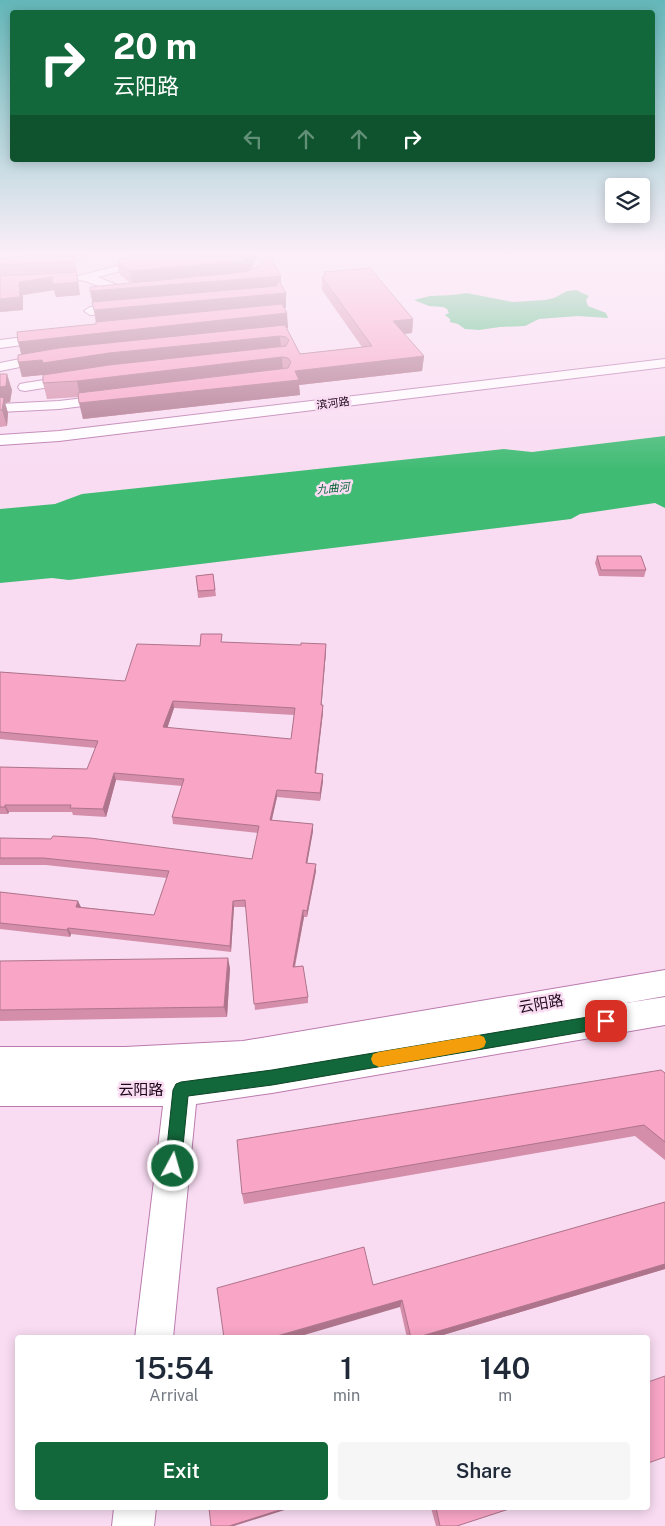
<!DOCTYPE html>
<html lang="en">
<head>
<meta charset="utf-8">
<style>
	body { margin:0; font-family:"Public Sans","Noto Sans SC",sans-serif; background:#f6f6f7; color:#1f2937; height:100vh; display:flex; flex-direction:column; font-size:19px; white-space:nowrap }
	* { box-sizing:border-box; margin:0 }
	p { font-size:16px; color:#747a83 }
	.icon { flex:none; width:28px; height:28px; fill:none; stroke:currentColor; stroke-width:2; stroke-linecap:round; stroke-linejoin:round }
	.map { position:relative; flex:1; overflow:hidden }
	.sheet { position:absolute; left:15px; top:1335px; width:635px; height:175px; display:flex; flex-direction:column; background:#fff; border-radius:5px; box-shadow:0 2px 12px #0003 }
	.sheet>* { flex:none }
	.top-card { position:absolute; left:10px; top:10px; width:645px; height:152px; border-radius:5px; box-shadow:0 2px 12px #0003; background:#12683a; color:#fff; overflow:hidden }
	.fabs { position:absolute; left:605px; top:178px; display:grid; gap:10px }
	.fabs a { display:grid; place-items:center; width:45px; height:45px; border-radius:5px; background:#fff; box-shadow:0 2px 12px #0003; font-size:25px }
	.pin { position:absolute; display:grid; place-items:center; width:42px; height:42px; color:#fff; margin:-21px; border-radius:10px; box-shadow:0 2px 8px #0006 }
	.me { position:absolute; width:55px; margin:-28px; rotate:6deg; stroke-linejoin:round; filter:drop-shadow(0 0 4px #0008) }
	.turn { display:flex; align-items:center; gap:18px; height:105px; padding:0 20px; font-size:22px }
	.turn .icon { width:65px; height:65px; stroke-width:2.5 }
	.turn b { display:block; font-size:35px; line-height:42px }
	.lanes { display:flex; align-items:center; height:48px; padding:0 20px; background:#0003; justify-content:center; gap:25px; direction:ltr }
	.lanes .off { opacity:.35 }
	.eta { display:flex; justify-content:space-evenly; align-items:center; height:85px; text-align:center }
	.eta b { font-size:30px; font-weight:600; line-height:35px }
	.cta { display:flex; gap:10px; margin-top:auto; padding:10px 20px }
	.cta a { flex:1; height:58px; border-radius:5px; background:#12683a; color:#fff; font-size:20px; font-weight:600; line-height:58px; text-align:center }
	.cta a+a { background:#f6f6f7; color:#1f2937 }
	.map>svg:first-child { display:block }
</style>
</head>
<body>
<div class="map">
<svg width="665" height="1526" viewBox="0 0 665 1526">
	<rect width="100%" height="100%" fill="#f9dcf2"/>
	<g fill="#3fbb73">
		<path d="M 576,290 L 589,296 L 586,300 L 588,306 L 606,313 L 608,318 L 578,316 L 539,319 L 525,326 L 500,327 L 479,330 L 465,329 L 458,324 L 450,322 L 450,319 L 445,315 L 449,313 L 447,309 L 443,307 L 429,306 L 414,300 L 430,296 L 452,295 L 467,293 L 513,302 L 545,300 L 554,298 L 567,291 Z"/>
		<path d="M 665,436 L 665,508 L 655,503 L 580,514 L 571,519 L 69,580 L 52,578 L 0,583 L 0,509 L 55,504 L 82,494 L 504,449 L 532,452 Z"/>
	</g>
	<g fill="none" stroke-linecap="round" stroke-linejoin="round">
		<defs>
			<g id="minor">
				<path d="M 47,256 L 85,256 L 80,259 L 0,268 L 0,262 Z"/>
				<path d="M 155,256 L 183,256 L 178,259 L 142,265 L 98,277 L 117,285 L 143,288 L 145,291 L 143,294 L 115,292 L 85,281 L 78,280 L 76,278 L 78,276 Z"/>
				<path d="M 126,306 L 132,310 L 130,313 L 90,315 L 84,311 L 90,307 Z"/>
				<path d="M 32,336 L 39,340 L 37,343 L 0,348 L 0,340 Z"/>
				<path d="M 50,353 L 55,354 L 57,357 L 55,360 L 0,371 L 0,363 Z"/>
				<path d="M 665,359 L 665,367 L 59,441 L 0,445 L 0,435 L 59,431 Z"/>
				<path d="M 76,375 L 81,376 L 83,379 L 81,382 L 25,391 L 20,390 L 18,387 L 20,384 L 25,383 Z"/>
				<path d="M 110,395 L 115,396 L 117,399 L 115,402 L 59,409 L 0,412 L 0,404 L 59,401 Z"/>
				<path d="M 665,970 L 665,996 L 626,1003 L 665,997 L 665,1025 L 272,1093 L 196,1104 L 173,1338 L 135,1338 L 163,1106 L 0,1106 L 0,1047 L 125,1047 L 243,1041 Z"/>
				<path d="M 114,1508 L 156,1508 L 154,1526 L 112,1526 Z"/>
			</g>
		</defs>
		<use href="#minor" stroke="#ba7aae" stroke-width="2"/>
		<use href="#minor" fill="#fff" fill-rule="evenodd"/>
	</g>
	<g fill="#d58eaa" fill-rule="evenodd">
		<path d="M 75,256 L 80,295 L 56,297 L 54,290 L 23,295 L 23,310 L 0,312 L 0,259 Z"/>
		<path d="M 131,256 L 256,256 L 256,259 L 252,269 L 281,276 L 281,285 L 286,308 L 284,308 L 288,328 L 286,328 L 300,354 L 362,347 L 322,290 L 322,277 L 324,277 L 324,272 L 413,319 L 412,333 L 404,334 L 424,356 L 422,371 L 299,385 L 300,395 L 83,419 L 79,397 L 47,399 L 43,383 L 43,375 L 22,377 L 21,354 L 96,324 L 90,287 L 130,283 L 119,274 L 117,261 Z"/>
		<path d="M 0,374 L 12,390 L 10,402 L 5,403 L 8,413 L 7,426 L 0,427 Z"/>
		<path d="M 597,556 L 646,570 L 644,577 L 599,576 L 595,563 Z"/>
		<path d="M 213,574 L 216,596 L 198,598 L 196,576 Z"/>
		<path d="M 222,642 L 326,651 L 321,705 L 323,705 L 323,712 L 316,773 L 323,774 L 323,781 L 320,801 L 277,797 L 272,820 L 313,824 L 313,831 L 307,863 L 316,871 L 307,917 L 304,917 L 295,967 L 308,997 L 308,1003 L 255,1010 L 246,907 L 234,907 L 231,952 L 71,934 L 70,937 L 0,929 L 0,892 L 81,907 L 154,915 L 167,878 L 46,865 L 0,865 L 0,838 L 252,859 L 258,833 L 173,824 L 172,817 L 182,786 L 116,780 L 106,817 L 73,815 L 72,812 L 9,812 L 8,814 L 0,814 L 0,767 L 87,769 L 96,748 L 0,739 L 0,672 L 122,681 L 125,681 L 200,646 ZM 174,708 L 294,715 L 291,739 L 167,728 Z"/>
		<path d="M 0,961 L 230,968 L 227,1017 L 0,1021 Z"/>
		<path d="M 665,1073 L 665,1160 L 635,1136 L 244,1204 L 242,1194 Z"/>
		<path d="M 665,1202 L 665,1269 L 433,1338 L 407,1338 L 400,1307 L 373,1285 Z"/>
		<path d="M 431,1508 L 512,1508 L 457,1526 L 436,1526 Z"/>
	</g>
	<g fill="#ae748b">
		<path d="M 249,256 L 256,256 L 256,259 L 251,269 L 243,275 L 133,285 L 130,271 Z"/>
		<path d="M 76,272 L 80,295 L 56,297 L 54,290 L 23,295 L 23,310 L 0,312 L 0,299 L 19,282 Z"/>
		<path d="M 281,276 L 281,289 L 93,305 L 90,291 Z"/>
		<path d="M 286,293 L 286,308 L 97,325 L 94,310 Z"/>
		<path d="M 287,313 L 288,328 L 22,357 L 18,342 Z"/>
		<path d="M 413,319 L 412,333 L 392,335 L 393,321 Z"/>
		<path d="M 280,336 L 281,350 L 22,377 L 18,362 Z"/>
		<path d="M 424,356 L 422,371 L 299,385 L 300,395 L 83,419 L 79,403 L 295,371 Z"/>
		<path d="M 282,357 L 283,372 L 80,397 L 77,381 Z"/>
		<path d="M 7,374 L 12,390 L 10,402 L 5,403 L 8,413 L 7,426 L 0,404 L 0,387 Z"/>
		<path d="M 326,644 L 326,651 L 321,712 L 321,705 Z"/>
		<path d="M 173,701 L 174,708 L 165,735 L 163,727 Z"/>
		<path d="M 323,705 L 323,712 L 315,780 L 315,773 Z"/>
		<path d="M 114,773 L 116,780 L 106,817 L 103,809 Z"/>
		<path d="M 323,774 L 323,781 L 320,801 L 320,793 Z"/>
		<path d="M 277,790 L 277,797 L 270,827 L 270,820 Z"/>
		<path d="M 5,805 L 9,812 L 8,814 L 5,807 Z"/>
		<path d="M 313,824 L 313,831 L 306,870 L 306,863 Z"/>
		<path d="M 316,864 L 316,871 L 307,917 L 307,911 Z"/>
		<path d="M 78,901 L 81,907 L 76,907 Z"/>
		<path d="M 233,901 L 234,907 L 231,952 L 230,946 Z"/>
		<path d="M 303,910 L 304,917 L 293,974 L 293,967 Z"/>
		<path d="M 68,928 L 71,934 L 70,937 L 67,930 Z"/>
		<path d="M 228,958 L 230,968 L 227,1017 L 224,1007 Z"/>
		<path d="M 665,1264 L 665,1269 L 433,1338 L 415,1338 Z"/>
		<path d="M 402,1300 L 400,1307 L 294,1338 L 270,1338 Z"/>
		<path d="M 286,1508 L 291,1508 L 234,1526 L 229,1526 Z"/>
	</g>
	<g fill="#f8a5c6" stroke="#ae748b" fill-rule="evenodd">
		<path d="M 26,256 L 74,256 L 75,261 L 0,265 L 0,259 Z"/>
		<path d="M 131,256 L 249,256 L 242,261 L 130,271 L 117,261 Z"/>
		<path d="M 270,257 L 281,276 L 90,291 L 90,287 L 244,272 L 259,266 L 264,258 Z"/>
		<path d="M 370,268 L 413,319 L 393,321 L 424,356 L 295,371 L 299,380 L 79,403 L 78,393 L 288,368 L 291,362 L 288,358 L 282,357 L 77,381 L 43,383 L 43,375 L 109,365 L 286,346 L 289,340 L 286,337 L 280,336 L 109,353 L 43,363 L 42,360 L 18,362 L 18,355 L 59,348 L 285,325 L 300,354 L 372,346 L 322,277 L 326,276 L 324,272 Z"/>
		<path d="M 76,272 L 78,282 L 53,284 L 52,277 L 19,282 L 20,297 L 0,299 L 0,276 Z"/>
		<path d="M 279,281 L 286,293 L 94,310 L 92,302 L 276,286 Z"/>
		<path d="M 282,304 L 287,313 L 18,342 L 17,332 L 96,324 L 96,322 Z"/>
		<path d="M 0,374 L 7,374 L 6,386 L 0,387 Z"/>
		<path d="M 0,397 L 4,398 L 2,410 L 0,410 Z"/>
		<path d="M 597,556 L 641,556 L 646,570 L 601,570 Z"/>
		<path d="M 213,574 L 215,590 L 198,591 L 196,576 Z"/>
		<path d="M 201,634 L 222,634 L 221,642 L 301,645 L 301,643 L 326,644 L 321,705 L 323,705 L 315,773 L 323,774 L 320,793 L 277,790 L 270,820 L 313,824 L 306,863 L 316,864 L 307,911 L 303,910 L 293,967 L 303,966 L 308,997 L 254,1004 L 245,900 L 233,901 L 230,946 L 68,928 L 67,930 L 0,923 L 0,892 L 78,901 L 76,907 L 154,915 L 169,871 L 43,858 L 0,858 L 0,838 L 51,839 L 53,836 L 90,838 L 252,859 L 259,826 L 172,817 L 184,779 L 114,773 L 103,809 L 70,808 L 71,805 L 5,805 L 5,807 L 0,807 L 0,767 L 87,769 L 98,741 L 0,732 L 0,672 L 125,681 L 137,644 L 200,646 ZM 173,701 L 295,708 L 291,739 L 163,727 Z"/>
		<path d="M 228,958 L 224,1007 L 0,1010 L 0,961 Z"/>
		<path d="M 661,1070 L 665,1073 L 665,1142 L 644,1125 L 242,1194 L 237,1140 Z"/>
		<path d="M 665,1202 L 665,1264 L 415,1338 L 411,1338 L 402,1300 L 270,1338 L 224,1338 L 217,1288 L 364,1247 L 373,1285 Z"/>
		<path d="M 665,1376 L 665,1457 L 648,1463 L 648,1382 Z"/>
		<path d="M 209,1508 L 286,1508 L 229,1526 L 211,1526 Z"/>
		<path d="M 436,1508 L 512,1508 L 457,1526 L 440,1526 Z"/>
	</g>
	<linearGradient id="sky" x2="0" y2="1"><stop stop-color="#64b7b9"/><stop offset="0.54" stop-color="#fceff9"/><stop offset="1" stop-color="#fceff9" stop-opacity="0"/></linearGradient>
	<rect width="665" height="470" fill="url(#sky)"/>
	<path fill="#12683a" stroke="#0c4426" d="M 606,1014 L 611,1016 L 613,1021 L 611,1026 L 606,1028 L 272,1085 L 188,1096 L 181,1166 L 178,1172 L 173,1174 L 167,1172 L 165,1166 L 173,1090 L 176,1084 L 181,1082 L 272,1070 Z"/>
	<path fill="#f59e0b" d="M 479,1035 L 484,1037 L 486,1042 L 484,1047 L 479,1049 L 379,1067 L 373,1064 L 371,1059 L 373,1054 L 379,1052 Z"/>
	<g text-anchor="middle" stroke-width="5" stroke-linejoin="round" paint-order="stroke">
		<g font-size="11" fill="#1d0619" stroke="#f9dcf2">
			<text transform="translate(333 403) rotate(-7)" y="4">滨河路</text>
		</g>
		<g font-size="11" font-style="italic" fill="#046335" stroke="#f9dcf2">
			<text transform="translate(333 488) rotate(-6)" y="4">九曲河</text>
		</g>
		<g font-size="15" fill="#1d0619" stroke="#f9dcf2">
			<text transform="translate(541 1004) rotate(-10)" y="5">云阳路</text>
			<text x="141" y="1095">云阳路</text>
		</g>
	</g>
</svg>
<div class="fabs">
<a><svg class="icon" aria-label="layers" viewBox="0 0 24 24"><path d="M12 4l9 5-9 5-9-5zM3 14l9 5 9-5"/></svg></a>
</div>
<div class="pin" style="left:606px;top:1021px;background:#d93025"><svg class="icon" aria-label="arrive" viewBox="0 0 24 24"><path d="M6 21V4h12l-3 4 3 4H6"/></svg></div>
<svg class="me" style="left:173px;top:1166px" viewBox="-20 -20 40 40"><circle r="17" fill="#12683a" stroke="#fff" stroke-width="3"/><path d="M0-11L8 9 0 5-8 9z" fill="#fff"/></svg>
<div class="top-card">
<div class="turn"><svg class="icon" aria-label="right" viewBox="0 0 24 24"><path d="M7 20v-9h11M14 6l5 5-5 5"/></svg><div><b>20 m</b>云阳路</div></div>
<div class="lanes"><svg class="icon off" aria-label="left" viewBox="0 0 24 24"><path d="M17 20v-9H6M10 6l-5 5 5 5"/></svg><svg class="icon off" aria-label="ahead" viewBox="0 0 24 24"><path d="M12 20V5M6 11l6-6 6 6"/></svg><svg class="icon off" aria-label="ahead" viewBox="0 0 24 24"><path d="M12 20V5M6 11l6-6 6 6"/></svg><svg class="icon" aria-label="right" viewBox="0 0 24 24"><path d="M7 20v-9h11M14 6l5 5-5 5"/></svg></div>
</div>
<section class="sheet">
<div class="eta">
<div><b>15:54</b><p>Arrival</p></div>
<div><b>1</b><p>min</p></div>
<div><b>140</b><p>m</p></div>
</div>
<div class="cta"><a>Exit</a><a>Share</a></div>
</section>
</div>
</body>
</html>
